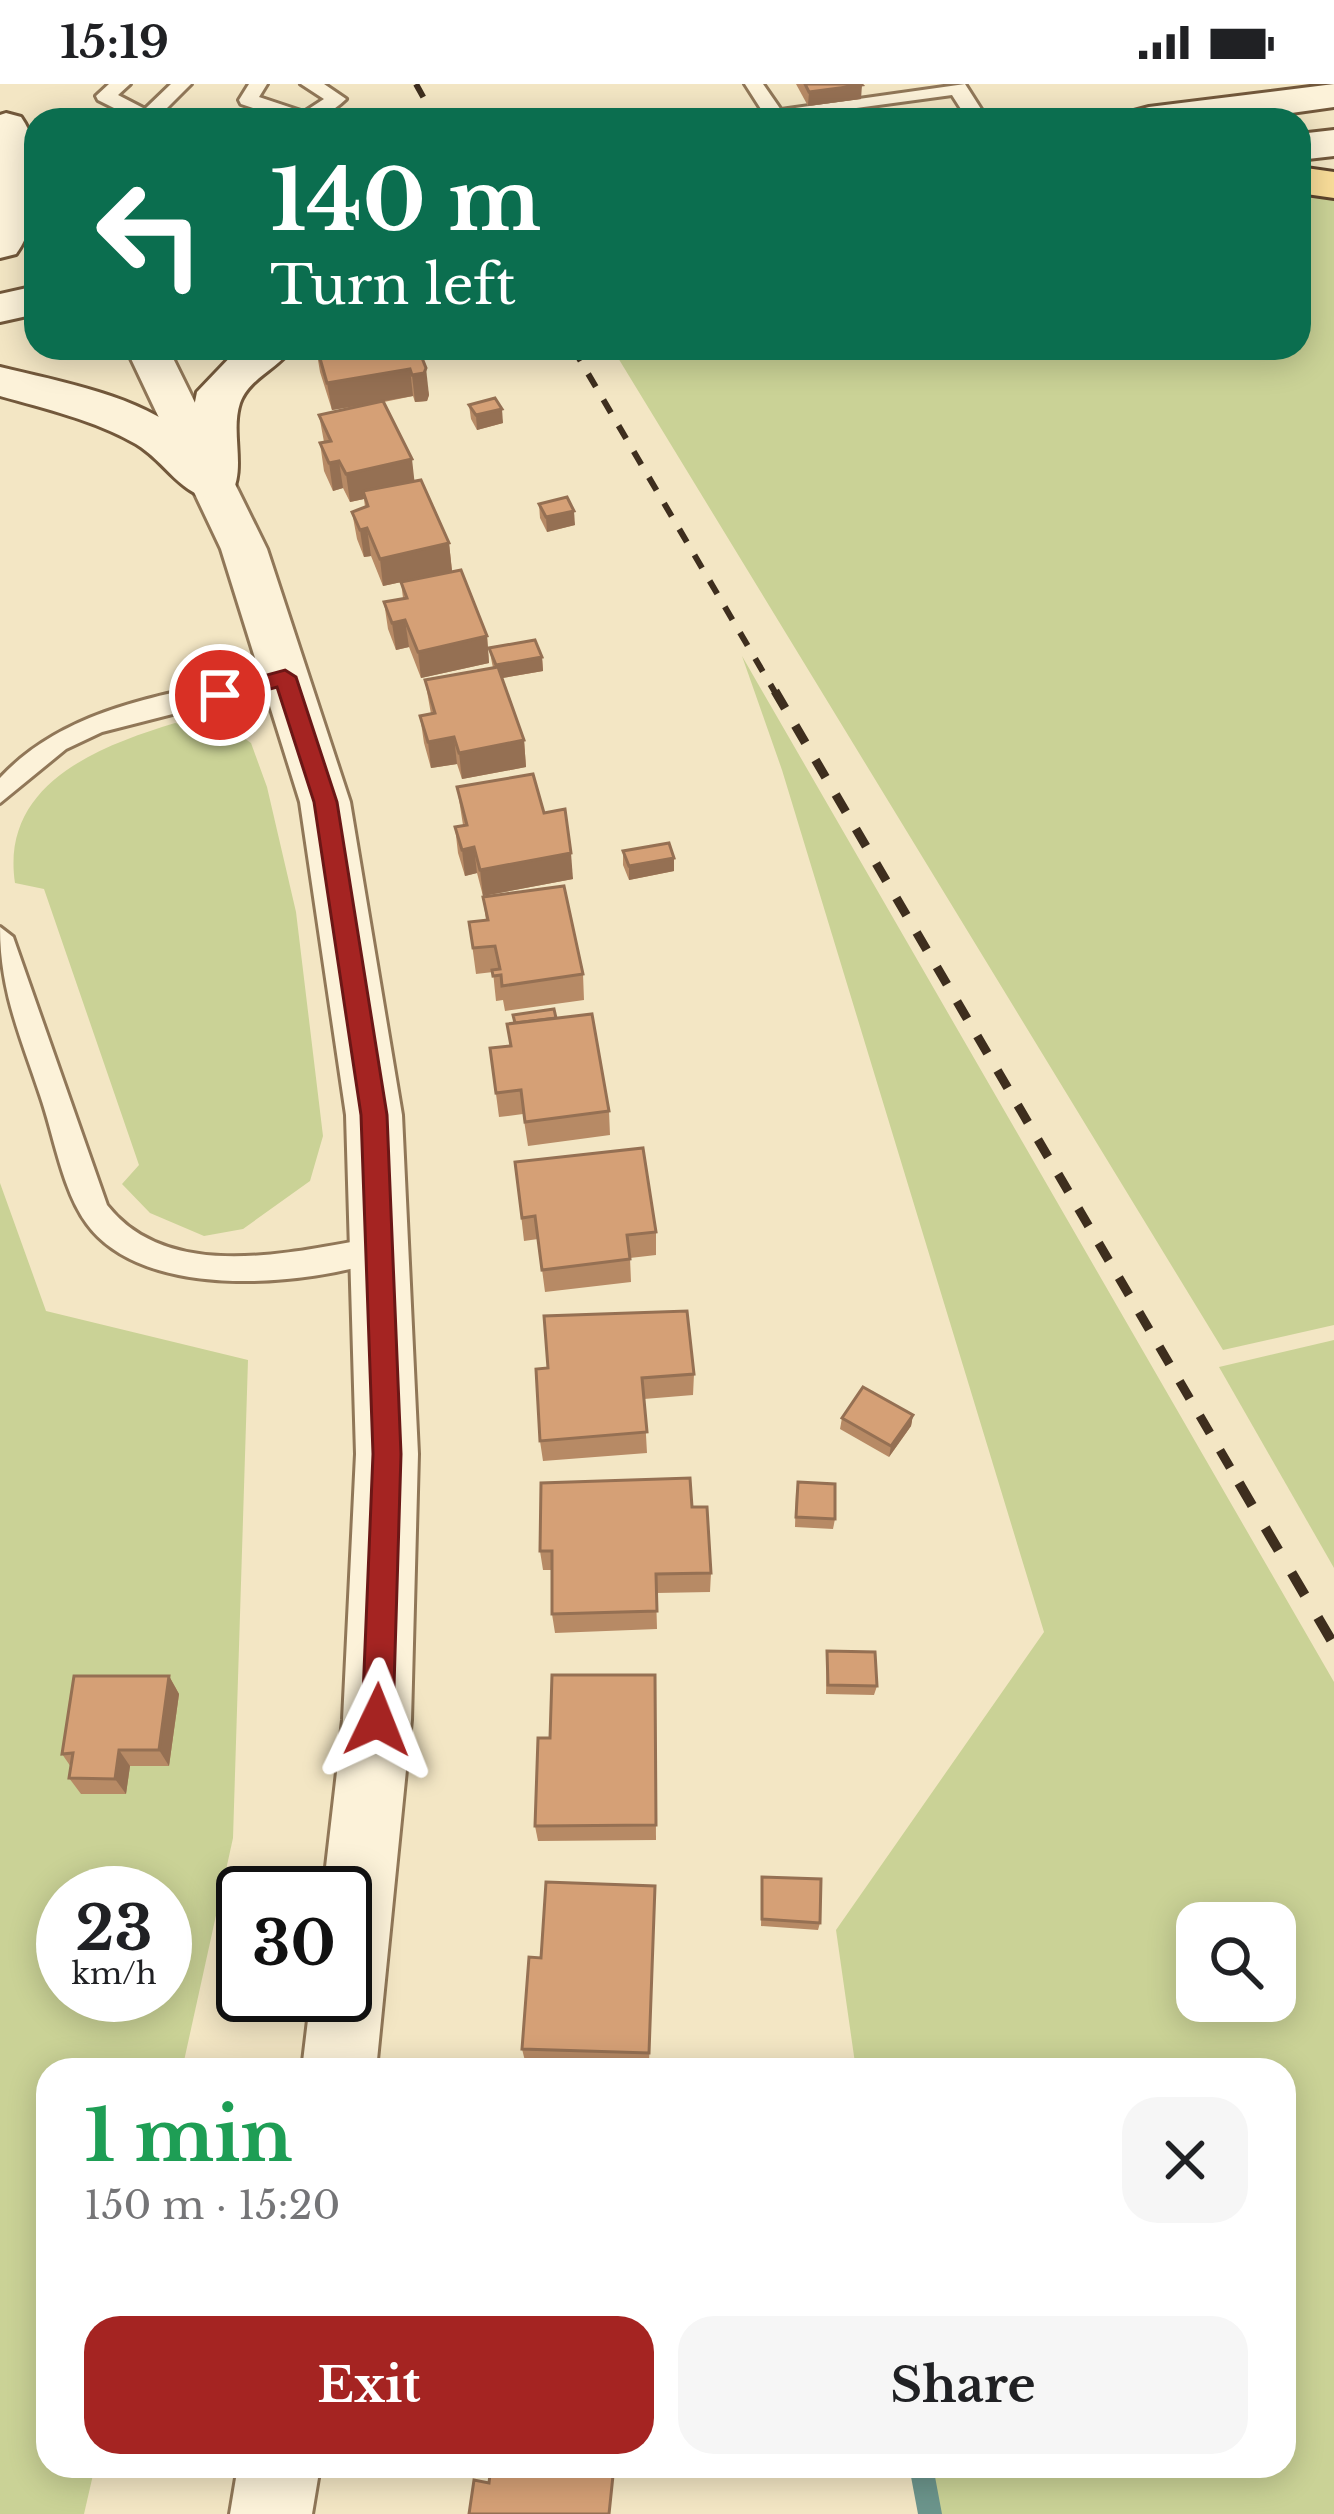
<!DOCTYPE html>
<html lang="en">
<head>
<meta charset="utf-8">
<style>
	body { margin:0; font-family:"Libre Baskerville",serif; background:#f6f6f6; color:#202124; height:100vh; display:flex; flex-direction:column; font-size:45px; white-space:nowrap }
	* { box-sizing:border-box; margin:0 }
	p { font-size:39px; color:#757577 }
	.icon { flex:none; width:66px; height:66px; fill:none; stroke:currentColor; stroke-width:2; stroke-linecap:round; stroke-linejoin:round }
	.map { position:relative; flex:1; overflow:hidden }
	.panel { position:absolute; left:36px; top:1974px; width:1260px; height:420px; display:flex; flex-direction:column; background:#fff; border-radius:36px; box-shadow:0 6px 30px #0003 }
	.panel>* { flex:none }
	.guide { position:absolute; left:24px; top:24px; width:1287px; height:252px; border-radius:36px; box-shadow:0 6px 30px #0003; background:#0b6e4f; color:#fff; overflow:hidden }
	.fabs { position:absolute; left:1176px; top:1818px; display:grid; gap:24px }
	.fabs a { display:grid; place-items:center; width:120px; height:120px; border-radius:24px; background:#fff; box-shadow:0 6px 30px #0003; font-size:60px }
	.speed { position:absolute; left:36px; top:1782px; display:flex; gap:24px; font-size:60px; font-weight:700; text-align:center }
	.speed>* { display:grid; place-content:center; width:156px; height:156px; border-radius:50%; background:#fff; box-shadow:0 6px 30px #0003; line-height:1 }
	.speed small { font-size:30px; font-weight:400 }
	.speed .limit { border:6px solid #111; border-radius:18px; background:#fff; color:#111 }
	.pin { position:absolute; display:grid; place-items:center; width:102px; height:102px; color:#fff; margin:-51px; border:6px solid #fff; border-radius:50%; box-shadow:0 3px 12px #0007 }
	.me { position:absolute; width:132px; margin:-66px; rotate:2deg; stroke-linejoin:round; filter:drop-shadow(0 0 9px #0008) }
	.turn { display:flex; align-items:center; gap:42px; height:252px; padding:0 48px; font-size:54px }
	.turn .icon { width:156px; height:156px; stroke-width:2.5 }
	.turn b { display:block; font-size:84px; line-height:102px }
	.round { display:grid; place-items:center; flex:none; width:126px; height:126px; border-radius:36px; background:#f6f6f6 }
	.headline { display:flex; align-items:center; justify-content:space-between; height:204px; padding:0 48px }
	h1 { font-size:72px; font-weight:700; line-height:90px; color:#1e9e55 }
	.primary-button { display:flex; gap:24px; margin-top:auto; padding:24px 48px }
	.primary-button a { flex:1; height:138px; border-radius:36px; background:#a52422; color:#fff; font-size:48px; font-weight:700; line-height:138px; text-align:center }
	.primary-button a+a { background:#f6f6f6; color:#202124 }
	.status { display:flex; justify-content:space-between; align-items:center; height:84px; padding:0 60px; background:#fff; direction:ltr }
	.status svg { height:33px; fill:currentColor }
	.map>svg:first-child { display:block }
</style>
</head>
<body>
<div class="status"><b>15:19</b><svg viewBox="0 0 49 12"><path d="M0 12V9h3v3zM5 12V6h3v6zM10 12V3h3v9zM15 12V0h3v12zM26 1h20v11H26zM47 4h2v5h-2z"/></svg></div>
<div class="map">
<svg width="1334" height="2430" viewBox="0 0 1334 2430">
	<rect width="100%" height="100%" fill="#f3e6c4"/>
	<g fill="#cad296" fill-rule="evenodd">
		<path d="M 1299,109 L 1334,113 L 1334,1241 L 1223,1266 L 612,264 L 1299,264 Z"/>
		<path d="M 742,572 L 1334,1598 L 1334,2430 L 920,2430 L 913,2382 L 1284,2382 L 1284,1986 L 856,1986 L 836,1846 L 1044,1548 L 782,686 ZM 1275,1839 L 1275,1917 L 1197,1917 L 1197,1839 Z"/>
		<path d="M 175,639 L 241,652 L 251,659 L 267,703 L 296,828 L 323,1052 L 310,1097 L 243,1145 L 204,1152 L 150,1129 L 122,1100 L 139,1081 L 44,805 L 15,799 C 0,699 100,662 175,639 Z"/>
		<path d="M 0,1099 L 46,1227 L 248,1276 L 233,1754 L 182,1986 L 48,1986 L 48,2382 L 95,2382 L 84,2430 L 0,2430 ZM 63,1809 L 165,1809 L 165,1911 L 63,1911 Z"/>
		<path d="M 1334,1256 L 1334,1484 L 1219,1283 Z"/>
	</g>
	<g fill="none" stroke-linecap="round" stroke-linejoin="round">
		<path fill="#6c958c" fill-rule="evenodd" d="M 909,2382 L 933,2382 L 942,2430 L 918,2430 Z"/>
		<defs>
			<g id="lane">
				<path d="M 109,0 L 130,0 L 118,11 L 145,25 L 171,0 L 191,0 L 155,36 L 138,36 L 98,16 L 96,12 Z"/>
				<path d="M 249,0 L 267,0 L 259,13 L 304,28 L 324,15 L 301,0 L 324,0 L 346,15 C 313,47 281,33 241,20 L 239,16 Z"/>
				<path d="M 745,0 L 763,0 L 781,26 L 965,0 L 988,36 L 968,36 L 952,11 L 768,36 Z"/>
				<path d="M 285,585 L 294,587 L 294,599 L 102,648 L 66,665 L 0,719 L 0,694 C 72,616 188,608 285,585 Z"/>
				<path d="M 0,843 L 13,853 L 107,1121 C 169,1200 293,1168 379,1153 L 389,1156 L 394,1165 L 389,1174 C 308,1202 144,1218 87,1140 C 62,1106 54,1051 40,1011 C 20,951 0,907 0,843 Z"/>
			</g>
			<g id="street">
				<path d="M 126,264 L 168,264 L 267,465 L 350,718 L 402,1031 L 418,1370 L 411,1636 L 376,1986 L 302,1986 L 311,1911 L 345,1911 L 345,1809 L 323,1809 L 343,1636 L 356,1370 L 346,1031 L 300,718 L 221,465 Z"/>
				<path d="M 238,2382 L 320,2382 L 312,2430 L 230,2430 Z"/>
			</g>
			<g id="secondary">
				<path d="M 1334,0 L 1334,23 L 1242,36 L 1128,36 L 1134,27 L 1149,23 Z"/>
				<path d="M 6,29 L 21,33 C 47,70 41,135 16,170 L 0,174 L 0,31 Z"/>
				<path d="M 1334,46 L 1334,72 L 1299,76 L 1299,50 Z"/>
				<path d="M 36,202 L 36,230 L 0,238 L 0,210 Z"/>
				<path d="M 239,264 L 292,264 C 278,285 249,294 240,319 C 230,349 247,386 230,412 C 186,424 170,380 136,360 C 94,336 46,325 0,312 L 0,283 C 61,298 139,311 188,353 L 197,308 Z"/>
			</g>
			<path id="primary" d="M 1299,83 L 1334,88 L 1334,114 L 1299,109 Z"/>
		</defs>
		<use href="#lane" stroke="#907758" stroke-width="6"/>
		<use href="#street" stroke="#907758" stroke-width="6"/>
		<use href="#secondary" stroke="#72583b" stroke-width="6"/>
		<use href="#primary" stroke="#5d442d" stroke-width="6"/>
		<use href="#lane" fill="#fcf2d9" fill-rule="evenodd"/>
		<use href="#street" fill="#fcf2d9" fill-rule="evenodd"/>
		<use href="#secondary" fill="#fcf2d9" fill-rule="evenodd"/>
		<use href="#primary" fill="#f9dd99" fill-rule="evenodd"/>
		<g stroke="#3e2e1e" stroke-width="6" stroke-dasharray="15 15" stroke-linecap="butt">
			<path d="M 416,0 L 436,36"/>
			<path d="M 573,264 L 776,610"/>
		</g>
		<path stroke="#3e2e1e" stroke-width="9" stroke-dasharray="20 20" stroke-linecap="butt" d="M 775,607 L 1241,1402"/>
		<path stroke="#3e2e1e" stroke-width="10" stroke-dasharray="26 26" stroke-linecap="butt" d="M 1239,1399 L 1334,1561"/>
	</g>
	<g fill="#b78a65">
		<path d="M 796,0 L 861,0 L 861,15 L 808,22 Z"/>
		<path d="M 316,264 L 418,264 L 429,311 L 427,317 L 415,318 L 413,312 L 384,318 L 415,398 L 449,459 L 452,487 L 383,502 L 371,472 L 364,473 L 357,455 L 352,428 L 365,423 L 364,415 L 350,418 L 343,404 L 333,407 L 324,387 L 320,359 L 324,358 L 319,331 L 371,320 L 332,326 L 320,288 Z"/>
		<path d="M 469,321 L 503,339 L 477,346 L 471,335 Z"/>
		<path d="M 539,420 L 575,441 L 547,448 L 540,434 Z"/>
		<path d="M 401,498 L 487,552 L 489,579 L 421,594 L 409,563 L 396,566 L 388,545 L 384,518 L 403,514 Z"/>
		<path d="M 489,564 L 542,573 L 543,587 L 502,594 L 524,656 L 526,683 L 462,695 L 457,680 L 431,684 L 424,659 L 420,632 L 431,630 L 425,596 L 493,584 Z"/>
		<path d="M 457,703 L 544,729 L 573,795 L 483,812 L 477,789 L 465,792 L 458,769 L 455,743 L 463,741 Z"/>
		<path d="M 623,767 L 674,774 L 674,787 L 629,796 L 623,781 Z"/>
		<path d="M 483,813 L 583,890 L 584,916 L 505,927 L 503,916 L 496,917 L 493,888 L 476,890 L 469,838 L 486,836 Z"/>
		<path d="M 556,934 L 609,1027 L 610,1051 L 528,1062 L 523,1030 L 499,1033 L 490,964 L 510,962 L 507,940 Z"/>
		<path d="M 515,1078 L 656,1148 L 656,1171 L 630,1174 L 631,1198 L 545,1208 L 538,1155 L 524,1157 Z"/>
		<path d="M 548,1284 L 694,1290 L 693,1311 L 644,1315 L 647,1369 L 543,1377 L 540,1357 Z"/>
		<path d="M 913,1331 L 911,1342 L 889,1373 L 840,1345 L 842,1334 Z"/>
		<path d="M 796,1408 L 835,1435 L 833,1445 L 795,1443 Z"/>
		<path d="M 692,1423 L 711,1489 L 710,1508 L 656,1509 L 657,1545 L 555,1549 L 552,1530 L 552,1486 L 543,1486 L 540,1467 Z"/>
		<path d="M 827,1567 L 877,1602 L 874,1611 L 826,1610 Z"/>
		<path d="M 655,1591 L 656,1756 L 538,1757 L 535,1742 L 550,1654 Z"/>
		<path d="M 169,1592 L 179,1610 L 169,1682 L 130,1682 L 126,1710 L 81,1710 L 69,1694 L 71,1683 L 62,1670 Z"/>
		<path d="M 762,1793 L 820,1839 L 818,1846 L 761,1842 Z"/>
		<path d="M 655,1816 L 649,1980 L 525,1977 L 522,1965 Z"/>
	</g>
	<g fill="#957053">
		<path d="M 862,1 L 861,15 L 808,22 L 809,8 Z"/>
		<path d="M 426,284 L 429,311 L 427,317 L 415,318 L 412,291 Z"/>
		<path d="M 410,285 L 413,312 L 332,326 L 327,299 Z"/>
		<path d="M 502,325 L 503,339 L 477,346 L 476,331 Z"/>
		<path d="M 412,375 L 415,402 L 363,407 L 364,415 L 350,418 L 346,390 Z"/>
		<path d="M 339,377 L 343,404 L 333,407 L 329,379 Z"/>
		<path d="M 574,427 L 575,441 L 547,448 L 546,433 Z"/>
		<path d="M 367,444 L 371,472 L 364,473 L 360,446 Z"/>
		<path d="M 449,459 L 452,487 L 383,502 L 380,475 Z"/>
		<path d="M 405,536 L 409,563 L 396,566 L 392,539 Z"/>
		<path d="M 487,552 L 489,579 L 421,594 L 418,568 Z"/>
		<path d="M 542,573 L 543,587 L 497,595 L 496,581 Z"/>
		<path d="M 454,653 L 457,680 L 431,684 L 428,658 Z"/>
		<path d="M 524,656 L 526,683 L 462,695 L 459,669 Z"/>
		<path d="M 474,763 L 477,789 L 465,792 L 462,766 Z"/>
		<path d="M 571,769 L 573,795 L 483,812 L 480,786 Z"/>
		<path d="M 674,774 L 674,787 L 629,796 L 629,782 Z"/>
		<path d="M 913,1331 L 911,1342 L 889,1373 L 891,1362 Z"/>
		<path d="M 169,1592 L 179,1610 L 169,1682 L 159,1666 Z"/>
		<path d="M 119,1666 L 130,1682 L 126,1710 L 115,1695 Z"/>
	</g>
	<g fill="#d5a076" stroke="#957053" stroke-width="3">
		<path d="M 805,0 L 861,0 L 862,1 L 809,8 Z"/>
		<path d="M 317,264 L 418,264 L 426,284 L 424,289 L 412,291 L 410,285 L 327,299 Z"/>
		<path d="M 495,314 L 502,325 L 476,331 L 469,321 Z"/>
		<path d="M 383,317 L 412,375 L 346,390 L 339,377 L 329,379 L 320,359 L 331,357 L 319,331 Z"/>
		<path d="M 421,396 L 449,459 L 380,475 L 367,444 L 360,446 L 352,428 L 368,422 L 363,407 Z"/>
		<path d="M 567,413 L 574,427 L 546,433 L 539,420 Z"/>
		<path d="M 461,486 L 487,552 L 418,568 L 405,536 L 392,539 L 384,518 L 407,514 L 401,498 Z"/>
		<path d="M 535,556 L 542,573 L 496,581 L 489,564 Z"/>
		<path d="M 498,583 L 524,656 L 459,669 L 454,653 L 428,658 L 420,632 L 435,629 L 425,596 Z"/>
		<path d="M 533,690 L 544,729 L 565,725 L 571,769 L 480,786 L 474,763 L 462,766 L 455,743 L 467,741 L 457,703 Z"/>
		<path d="M 669,759 L 674,774 L 629,782 L 623,767 Z"/>
		<path d="M 564,802 L 583,890 L 502,902 L 501,891 L 493,892 L 492,886 L 500,885 L 495,862 L 473,864 L 469,838 L 488,836 L 483,813 Z"/>
		<path d="M 554,925 L 556,934 L 515,939 L 513,931 Z"/>
		<path d="M 592,930 L 609,1027 L 525,1038 L 521,1006 L 496,1009 L 490,964 L 511,962 L 507,940 Z"/>
		<path d="M 643,1064 L 656,1148 L 627,1151 L 630,1175 L 542,1186 L 535,1132 L 522,1134 L 515,1078 Z"/>
		<path d="M 687,1227 L 694,1290 L 642,1294 L 647,1348 L 540,1357 L 536,1285 L 548,1284 L 544,1232 Z"/>
		<path d="M 863,1303 L 913,1331 L 891,1362 L 842,1334 Z"/>
		<path d="M 690,1394 L 692,1423 L 707,1423 L 711,1489 L 656,1490 L 657,1527 L 552,1530 L 552,1467 L 540,1467 L 541,1399 Z"/>
		<path d="M 798,1398 L 835,1400 L 835,1435 L 796,1433 Z"/>
		<path d="M 827,1567 L 875,1568 L 877,1602 L 828,1601 Z"/>
		<path d="M 552,1591 L 655,1591 L 656,1741 L 535,1742 L 538,1654 L 550,1654 Z"/>
		<path d="M 74,1592 L 169,1592 L 159,1666 L 119,1666 L 115,1695 L 69,1694 L 73,1669 L 62,1670 Z"/>
		<path d="M 762,1793 L 821,1795 L 820,1839 L 762,1835 Z"/>
		<path d="M 546,1798 L 655,1802 L 649,1969 L 522,1965 L 529,1873 L 541,1874 Z"/>
		<path d="M 491,2382 L 614,2382 L 609,2430 L 469,2430 L 474,2396 L 489,2399 Z"/>
	</g>
	<path fill="#a52422" stroke="#6b1716" stroke-width="3" d="M 285,586 L 296,593 L 337,718 L 387,1031 L 401,1370 L 393,1636 L 388,1647 L 377,1651 L 366,1647 L 362,1636 L 373,1370 L 361,1031 L 314,718 L 277,603 L 220,619 L 209,611 L 212,606 Z"/>
</svg>
<div class="fabs">
<a><svg class="icon" aria-label="search" viewBox="0 0 24 24"><circle cx="10" cy="10" r="6"/><path d="M15 15l6 6"/></svg></a>
</div>
<div class="speed"><div>23<small>km/h</small></div><div class="limit">30</div></div>
<div class="pin" style="left:220px;top:611px;background:#d93025"><svg class="icon" aria-label="arrive" viewBox="0 0 24 24"><path d="M6 21V4h12l-3 4 3 4H6"/></svg></div>
<svg class="me" style="left:377px;top:1636px" viewBox="-20 -20 40 40"><path d="M0-17L14 15 0 8-14 15z" fill="#a52422" stroke="#fff" stroke-width="4"/></svg>
<div class="guide">
<div class="turn"><svg class="icon" aria-label="left" viewBox="0 0 24 24"><path d="M17 20v-9H6M10 6l-5 5 5 5"/></svg><div><b>140 m</b>Turn left</div></div>
</div>
<section class="panel">
<div class="headline"><div><h1>1 min</h1><p>150 m · 15:20</p></div><a class="round"><svg class="icon" aria-label="close" viewBox="0 0 24 24"><path d="M6 6l12 12M18 6L6 18"/></svg></a></div>
<div class="primary-button"><a>Exit</a><a>Share</a></div>
</section>
</div>
</body>
</html>
